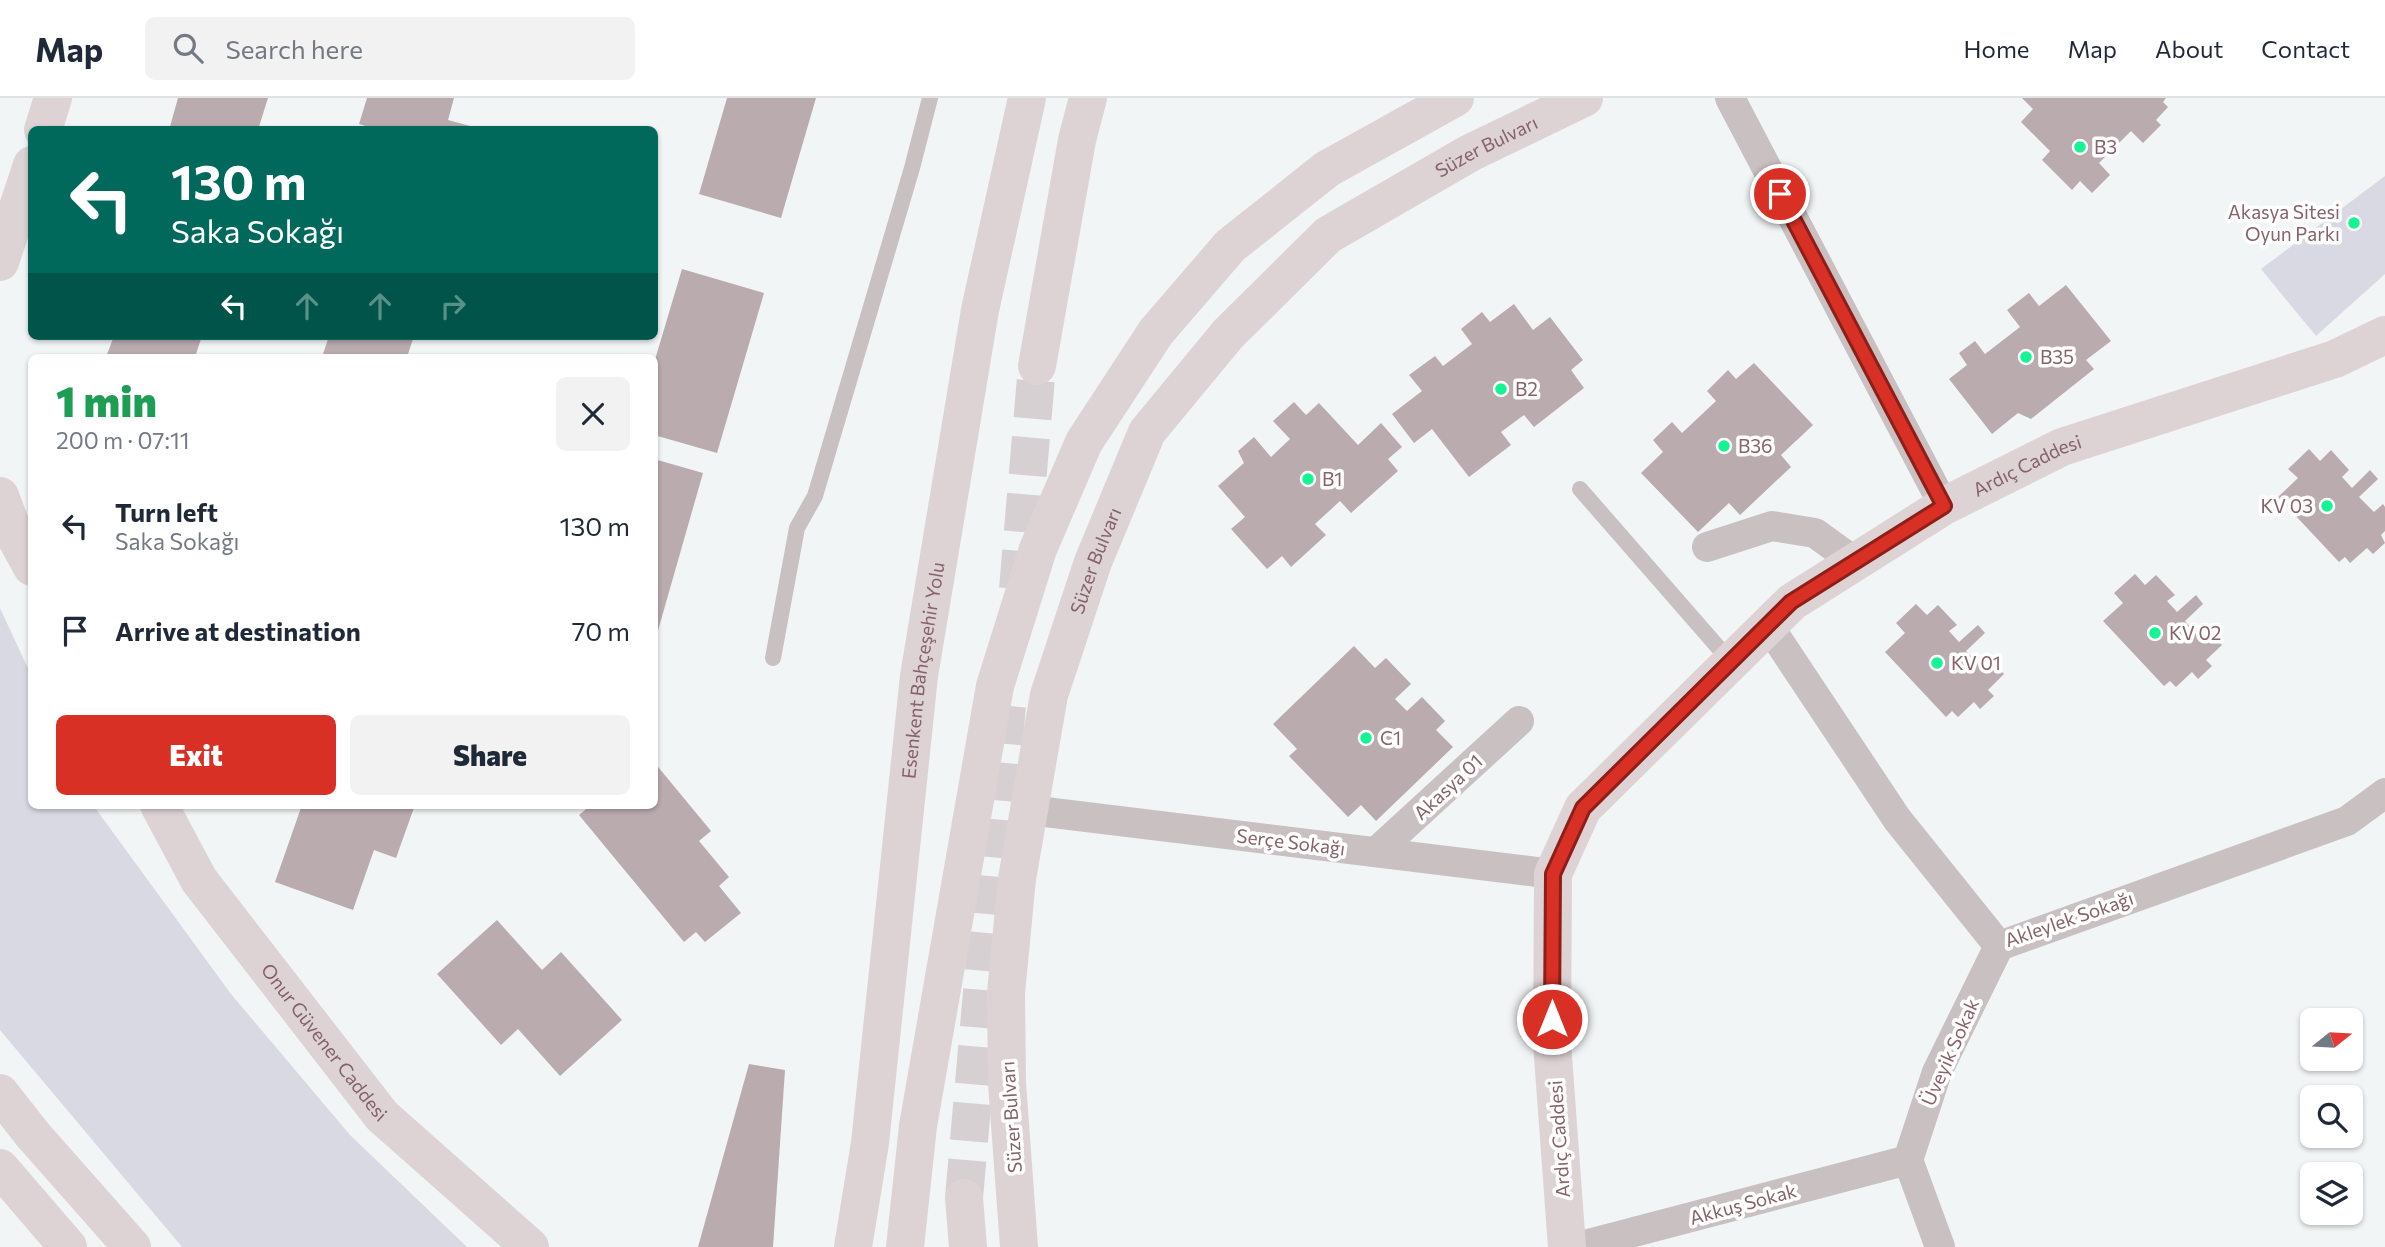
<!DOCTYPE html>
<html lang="en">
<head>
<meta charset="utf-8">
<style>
	body { margin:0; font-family:Commissioner,sans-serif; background:#f2f2f3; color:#1f2937; height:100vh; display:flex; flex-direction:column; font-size:26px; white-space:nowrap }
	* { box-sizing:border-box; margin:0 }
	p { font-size:23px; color:#747a83 }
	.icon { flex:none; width:38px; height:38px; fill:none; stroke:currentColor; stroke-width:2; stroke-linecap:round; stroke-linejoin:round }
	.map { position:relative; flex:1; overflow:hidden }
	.sheet { position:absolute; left:28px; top:256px; width:630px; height:455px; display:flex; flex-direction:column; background:#fff; border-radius:10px; box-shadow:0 2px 5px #0004 }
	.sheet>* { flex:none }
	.guide { position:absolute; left:28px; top:28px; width:630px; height:214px; border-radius:10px; box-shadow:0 2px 5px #0004; background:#00695c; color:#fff; overflow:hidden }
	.needle { width:46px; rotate:72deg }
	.buttons { position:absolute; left:2300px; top:910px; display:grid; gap:14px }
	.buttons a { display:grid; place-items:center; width:63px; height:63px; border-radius:10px; background:#fff; box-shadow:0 2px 5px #0004; font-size:35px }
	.pin { position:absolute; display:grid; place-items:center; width:60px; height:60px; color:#fff; margin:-30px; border:4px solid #fff; border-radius:50%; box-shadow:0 2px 7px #0007 }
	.me { position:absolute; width:77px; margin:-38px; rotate:0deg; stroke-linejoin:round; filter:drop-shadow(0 0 5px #0008) }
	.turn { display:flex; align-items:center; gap:24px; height:147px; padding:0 28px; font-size:32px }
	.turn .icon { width:91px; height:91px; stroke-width:2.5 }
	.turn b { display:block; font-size:49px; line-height:60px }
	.lanes { display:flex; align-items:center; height:66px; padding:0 28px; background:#0003; justify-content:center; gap:35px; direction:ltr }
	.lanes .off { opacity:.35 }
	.round { display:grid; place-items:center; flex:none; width:74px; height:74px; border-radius:10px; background:#f2f2f3 }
	.overview { display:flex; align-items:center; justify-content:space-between; height:119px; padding:0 28px }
	h1 { font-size:42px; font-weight:800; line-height:52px; color:#1e9e55 }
	.button { display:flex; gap:14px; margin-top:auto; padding:14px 28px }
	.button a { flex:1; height:80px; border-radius:10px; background:#d93025; color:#fff; font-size:28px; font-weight:800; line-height:80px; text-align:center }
	.button a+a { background:#f2f2f3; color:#1f2937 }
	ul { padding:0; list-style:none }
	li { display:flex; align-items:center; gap:21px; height:105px; padding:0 28px }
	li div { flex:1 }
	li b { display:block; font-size:26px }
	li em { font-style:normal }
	header { display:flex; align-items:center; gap:42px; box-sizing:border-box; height:98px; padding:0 35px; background:#fff; border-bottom:2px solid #e0e1e3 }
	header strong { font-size:33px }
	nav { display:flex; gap:38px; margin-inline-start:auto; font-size:24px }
	.search { width:490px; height:63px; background:#f2f2f3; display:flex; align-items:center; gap:18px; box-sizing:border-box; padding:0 24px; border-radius:10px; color:#747a83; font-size:26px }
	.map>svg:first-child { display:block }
</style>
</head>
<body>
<header>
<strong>Map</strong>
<div class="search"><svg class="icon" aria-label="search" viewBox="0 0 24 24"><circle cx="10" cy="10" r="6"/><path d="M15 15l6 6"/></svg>Search here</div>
<nav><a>Home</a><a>Map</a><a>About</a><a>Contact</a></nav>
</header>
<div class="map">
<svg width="2385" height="1149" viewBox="0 0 2385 1149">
	<rect width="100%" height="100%" fill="#f2f5f6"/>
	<g fill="#d8d9e3">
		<path d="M 2385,78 L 2385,176 L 2316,238 L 2261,171 Z"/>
		<path d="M 0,510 L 31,577 L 32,707 L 93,707 L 231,896 L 350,1037 L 467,1149 L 182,1149 L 0,932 Z"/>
	</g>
	<g fill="#baabaf">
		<path d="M 178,0 L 268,0 L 258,32 L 169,32 Z"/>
		<path d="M 367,0 L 454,0 L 448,22 L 470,28 L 469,32 L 379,32 L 359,26 Z"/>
		<path d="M 727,0 L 816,0 L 781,120 L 699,96 Z"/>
		<path d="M 2022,0 L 2166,0 L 2163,4 L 2168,9 L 2156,22 L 2161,27 L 2143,45 L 2131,33 L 2099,65 L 2110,77 L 2092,95 L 2080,83 L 2072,92 L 2042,62 L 2050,53 L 2021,24 L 2033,11 Z"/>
		<path d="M 682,171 L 764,195 L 717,355 L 654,337 L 654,265 Z"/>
		<path d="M 2066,187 L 2111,243 L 2086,262 L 2094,271 L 2031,321 L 2018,315 L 1992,336 L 1949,281 L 1967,267 L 1959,255 L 1975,243 L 1985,256 L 2020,229 L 2007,212 L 2029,195 L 2039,208 Z"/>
		<path d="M 1514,206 L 1533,232 L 1550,219 L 1583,262 L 1571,272 L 1584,290 L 1534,329 L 1524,317 L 1501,334 L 1511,347 L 1469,379 L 1432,331 L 1414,345 L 1392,316 L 1422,293 L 1409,277 L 1435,258 L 1443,268 L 1472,246 L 1461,231 L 1482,214 L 1490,224 Z"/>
		<path d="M 114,238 L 202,238 L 195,259 L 106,259 Z"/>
		<path d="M 329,238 L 414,238 L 407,259 L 322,259 Z"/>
		<path d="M 1754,265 L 1813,327 L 1781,357 L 1791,369 L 1740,417 L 1729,405 L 1698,434 L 1641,375 L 1663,354 L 1653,342 L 1672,324 L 1682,335 L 1716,303 L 1707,293 L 1728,272 L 1736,281 Z"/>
		<path d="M 1294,304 L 1306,317 L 1319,305 L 1358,347 L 1381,325 L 1402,349 L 1388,361 L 1398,373 L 1351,415 L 1340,403 L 1315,426 L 1326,437 L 1291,469 L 1282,458 L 1267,471 L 1231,431 L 1245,419 L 1218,388 L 1244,365 L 1238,353 L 1254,339 L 1271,359 L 1290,341 L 1273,323 Z"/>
		<path d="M 2309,351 L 2320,363 L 2331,352 L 2349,372 L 2342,379 L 2352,390 L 2370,372 L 2378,381 L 2359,399 L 2374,414 L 2383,406 L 2385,409 L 2385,433 L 2381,437 L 2385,445 L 2373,456 L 2367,450 L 2350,465 L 2345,459 L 2339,464 L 2278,399 L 2298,380 L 2288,371 Z"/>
		<path d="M 654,361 L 703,375 L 657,536 L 654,535 Z"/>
		<path d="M 2135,476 L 2145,487 L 2156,477 L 2175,497 L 2167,503 L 2177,514 L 2196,497 L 2203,506 L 2185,523 L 2199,539 L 2208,531 L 2222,547 L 2206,562 L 2212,568 L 2198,581 L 2192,574 L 2176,589 L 2170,583 L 2164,588 L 2103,523 L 2123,505 L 2114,495 Z"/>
		<path d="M 1916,506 L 1927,517 L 1938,507 L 1957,527 L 1949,533 L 1959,544 L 1978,527 L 1985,535 L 1966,553 L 1981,569 L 1990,561 L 2004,576 L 1988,592 L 1994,598 L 1980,611 L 1974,604 L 1958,619 L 1952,613 L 1946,619 L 1885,554 L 1905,535 L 1896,525 Z"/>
		<path d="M 1354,548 L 1375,570 L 1386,560 L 1411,586 L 1395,601 L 1407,613 L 1422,599 L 1445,623 L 1436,632 L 1453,649 L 1376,723 L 1361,707 L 1348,719 L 1289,658 L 1297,651 L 1273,626 Z"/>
		<path d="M 654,664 L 711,733 L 699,743 L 729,779 L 719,788 L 741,815 L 705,844 L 696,834 L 684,844 L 579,717 L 591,707 L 654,707 Z"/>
		<path d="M 302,707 L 415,707 L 396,760 L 374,752 L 353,812 L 275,784 Z"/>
		<path d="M 497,822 L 542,872 L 561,854 L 622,922 L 560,978 L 518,931 L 501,947 L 437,876 Z"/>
		<path d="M 749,966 L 785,972 L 773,1149 L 698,1149 Z"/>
	</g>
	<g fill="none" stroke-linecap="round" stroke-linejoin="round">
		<g stroke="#d7d0d3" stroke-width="38" stroke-dasharray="38 19" stroke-linecap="butt">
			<path d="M 1018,491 L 1037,268"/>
			<path d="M 964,1100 L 1008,596"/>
		</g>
		<g stroke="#c9c0c2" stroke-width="16">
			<path d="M 1580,391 L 1731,564"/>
			<path d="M 773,560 L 797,430 L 815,398 L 912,70 L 930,0"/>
		</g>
		<g stroke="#c9c0c2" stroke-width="30">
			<path d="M 1730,0 L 1944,408"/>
			<path d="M 1707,449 L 1772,428 L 1815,435 L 1855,464"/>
			<path d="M 1768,527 L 1897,721 L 1999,848"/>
			<path d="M 1029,712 L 1553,776"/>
			<path d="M 1376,754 L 1519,623"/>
			<path d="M 1999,848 L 2347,723 L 2385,695"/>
			<path d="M 1908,1062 L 1937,974 L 1999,848"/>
			<path d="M 1908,1062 L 1940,1149"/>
			<path d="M 1577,1149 L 1908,1062"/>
		</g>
		<g stroke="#ddd3d5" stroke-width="38">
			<path d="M 43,32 L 53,0"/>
			<path d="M 0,164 L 32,67"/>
			<path d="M 0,398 L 15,438 L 32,469"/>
			<path id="s1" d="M 159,707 L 199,782 L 382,1018 L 530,1149"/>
			<path d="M 905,1149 L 918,1028 L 995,588 L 1038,451 L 1084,344 L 1156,234 L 1230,148 L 1327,71 L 1455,0"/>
			<path id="s2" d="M 1019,1149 L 1007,985 L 1006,895 L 1017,781 L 1049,597 L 1093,464 L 1147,334 L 1228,236 L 1328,137 L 1470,55 L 1584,0"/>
			<path id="s3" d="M 1567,1149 L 1552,945 L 1553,776 L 1583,710 L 1792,504 L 1944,408 L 2062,349 L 2335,261 L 2385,237"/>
		</g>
		<g stroke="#ddd3d5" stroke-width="38">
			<path d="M 1037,268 L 1077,42 L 1088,0"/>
			<path d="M 964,1100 L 968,1149"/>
			<path id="s4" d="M 853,1149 L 870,1045 L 919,578 L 980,212 L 1027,0"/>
		</g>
		<g stroke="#ddd3d5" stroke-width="38">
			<path d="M 0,995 L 33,1037 L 132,1149"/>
			<path d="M 0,1070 L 68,1149"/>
		</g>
	</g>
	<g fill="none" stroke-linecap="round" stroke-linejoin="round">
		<defs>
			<path id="route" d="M 1552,921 L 1553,776 L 1583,710 L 1791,504 L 1944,408 L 1780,96"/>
		</defs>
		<use href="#route" stroke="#8d1f18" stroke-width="18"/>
		<use href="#route" stroke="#d93025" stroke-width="12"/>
	</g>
	<g fill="#15f493" stroke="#fff" stroke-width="2.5">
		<circle cx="2080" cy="49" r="7"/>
		<circle cx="2354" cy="125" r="7"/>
		<circle cx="2026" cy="259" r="7"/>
		<circle cx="1501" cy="291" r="7"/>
		<circle cx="1724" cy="348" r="7"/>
		<circle cx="1308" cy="381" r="7"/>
		<circle cx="2327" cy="408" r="7"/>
		<circle cx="2155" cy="535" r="7"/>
		<circle cx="1937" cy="565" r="7"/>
		<circle cx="1366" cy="640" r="7"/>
	</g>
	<g text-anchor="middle" stroke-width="7" stroke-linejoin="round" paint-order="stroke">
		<g font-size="19" fill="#86626a" stroke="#fff">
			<text dy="7" stroke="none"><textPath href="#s2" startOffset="1286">Süzer Bulvarı</textPath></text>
			<text dy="7" stroke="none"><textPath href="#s3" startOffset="1012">Ardıç Caddesi</textPath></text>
			<text dy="7" stroke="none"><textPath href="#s2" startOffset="698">Süzer Bulvarı</textPath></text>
			<text dy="7" stroke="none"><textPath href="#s4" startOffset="581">Esenkent Bahçeşehir Yolu</textPath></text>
			<text transform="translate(1448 689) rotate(-43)" y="7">Akasya 01</text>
			<text transform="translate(1291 744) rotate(7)" y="7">Serçe Sokağı</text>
			<text transform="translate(2069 821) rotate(-19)" y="7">Akleylek Sokağı</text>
			<text dy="7" stroke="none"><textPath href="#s1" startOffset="290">Onur Güvener Caddesi</textPath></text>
			<text transform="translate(1950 954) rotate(-66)" y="7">Üveyik Sokak</text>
			<text transform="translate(1011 1019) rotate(-94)" y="7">Süzer Bulvarı</text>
			<text transform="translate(1559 1041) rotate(-94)" y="7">Ardıç Caddesi</text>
			<text transform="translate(1743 1106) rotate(-15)" y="7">Akkuş Sokak</text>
		</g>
		<g font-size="19" fill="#86626a" stroke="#fff" text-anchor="start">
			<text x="2094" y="56">B3</text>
			<text x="2340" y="121" text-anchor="end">Akasya Sitesi<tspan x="2340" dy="22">Oyun Parkı</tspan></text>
			<text x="2040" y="266">B35</text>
			<text x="1515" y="298">B2</text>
			<text x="1738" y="355">B36</text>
			<text x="1322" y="388">B1</text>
			<text x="2313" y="415" text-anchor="end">KV 03</text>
			<text x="2169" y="542">KV 02</text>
			<text x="1951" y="572">KV 01</text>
			<text x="1380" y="647">C1</text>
		</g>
	</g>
</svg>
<div class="buttons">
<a><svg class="needle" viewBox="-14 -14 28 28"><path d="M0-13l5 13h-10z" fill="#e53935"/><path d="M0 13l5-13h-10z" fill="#747a83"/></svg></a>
<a><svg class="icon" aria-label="search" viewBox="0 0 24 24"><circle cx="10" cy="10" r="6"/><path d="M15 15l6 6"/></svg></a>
<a><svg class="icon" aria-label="layers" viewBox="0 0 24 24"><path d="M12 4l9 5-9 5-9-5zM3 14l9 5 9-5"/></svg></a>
</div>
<div class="pin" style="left:1780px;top:96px;background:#d93025"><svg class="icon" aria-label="arrive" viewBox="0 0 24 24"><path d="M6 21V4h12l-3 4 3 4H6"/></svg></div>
<svg class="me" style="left:1552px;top:921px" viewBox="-20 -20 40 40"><circle r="17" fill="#d93025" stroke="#fff" stroke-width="3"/><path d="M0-11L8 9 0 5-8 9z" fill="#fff"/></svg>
<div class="guide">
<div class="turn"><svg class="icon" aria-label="left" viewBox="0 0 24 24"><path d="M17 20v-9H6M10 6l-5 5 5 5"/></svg><div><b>130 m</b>Saka Sokağı</div></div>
<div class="lanes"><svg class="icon" aria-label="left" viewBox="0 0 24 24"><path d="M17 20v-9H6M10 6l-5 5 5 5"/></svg><svg class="icon off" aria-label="ahead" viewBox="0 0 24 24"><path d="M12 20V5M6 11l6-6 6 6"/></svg><svg class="icon off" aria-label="ahead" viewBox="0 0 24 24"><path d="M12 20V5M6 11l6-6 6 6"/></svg><svg class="icon off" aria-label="right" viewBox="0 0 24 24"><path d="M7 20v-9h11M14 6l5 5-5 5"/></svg></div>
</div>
<section class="sheet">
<div class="overview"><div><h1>1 min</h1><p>200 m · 07:11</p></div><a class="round"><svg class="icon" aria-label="close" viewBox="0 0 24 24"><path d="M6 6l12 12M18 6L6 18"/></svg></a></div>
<ul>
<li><svg class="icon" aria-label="left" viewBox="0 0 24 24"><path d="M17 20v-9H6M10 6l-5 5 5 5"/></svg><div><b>Turn left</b><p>Saka Sokağı</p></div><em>130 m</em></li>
<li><svg class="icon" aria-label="arrive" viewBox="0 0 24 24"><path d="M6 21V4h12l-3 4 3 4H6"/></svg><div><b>Arrive at destination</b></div><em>70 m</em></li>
</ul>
<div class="button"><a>Exit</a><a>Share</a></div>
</section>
</div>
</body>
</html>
